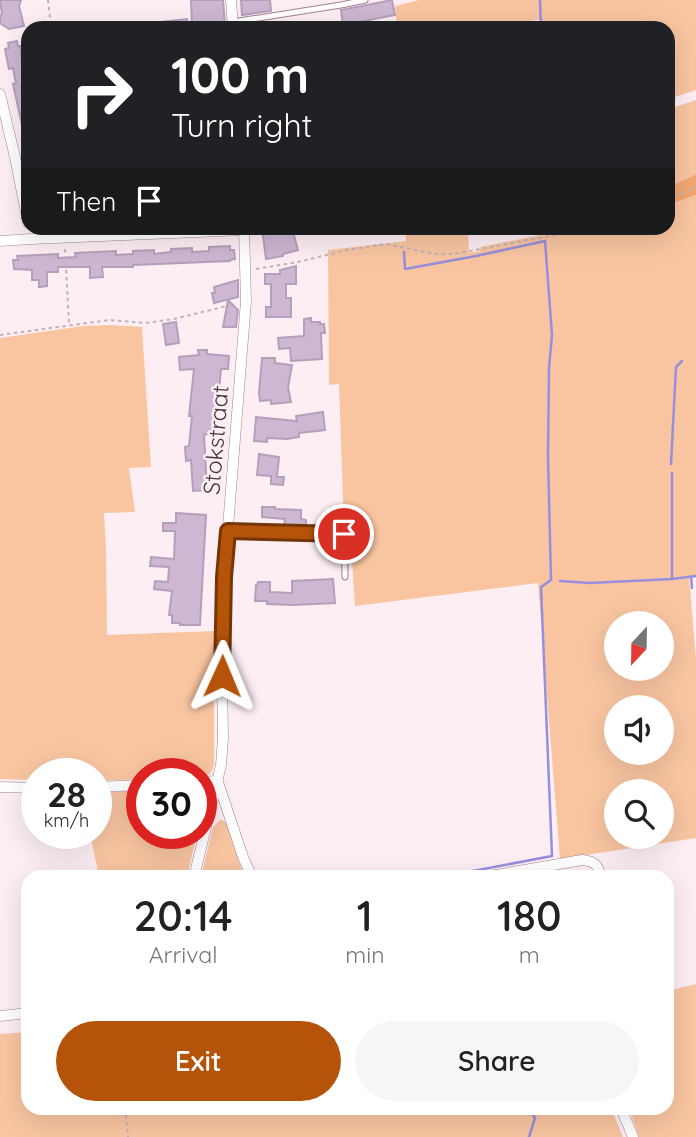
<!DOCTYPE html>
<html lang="en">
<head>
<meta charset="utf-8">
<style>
	body { margin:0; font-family:Quicksand,sans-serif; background:#f6f6f6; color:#222; height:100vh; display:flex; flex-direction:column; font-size:26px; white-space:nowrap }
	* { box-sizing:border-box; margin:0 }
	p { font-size:23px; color:#767676 }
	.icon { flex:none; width:38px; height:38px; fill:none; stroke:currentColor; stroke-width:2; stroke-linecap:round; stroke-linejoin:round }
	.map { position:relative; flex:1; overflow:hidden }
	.side { position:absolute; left:21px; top:870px; width:653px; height:245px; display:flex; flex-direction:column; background:#fff; border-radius:21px; box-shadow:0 7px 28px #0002 }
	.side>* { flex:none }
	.hud { position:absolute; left:21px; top:21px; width:654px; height:214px; border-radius:21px; box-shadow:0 7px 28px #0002; background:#202124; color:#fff; overflow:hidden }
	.needle { width:46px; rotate:202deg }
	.buttons { position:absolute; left:604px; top:611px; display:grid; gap:14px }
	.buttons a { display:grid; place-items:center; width:70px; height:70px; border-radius:50%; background:#fff; box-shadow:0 7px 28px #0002; font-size:35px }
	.speed { position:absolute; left:21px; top:758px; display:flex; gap:14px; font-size:35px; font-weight:700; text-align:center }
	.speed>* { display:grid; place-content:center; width:91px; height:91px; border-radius:50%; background:#fff; box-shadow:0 7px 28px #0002; line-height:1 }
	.speed small { font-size:18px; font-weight:400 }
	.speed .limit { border:10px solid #d22; background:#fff; color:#111 }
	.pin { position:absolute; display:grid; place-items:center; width:60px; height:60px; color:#fff; margin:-30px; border:4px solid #fff; border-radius:50%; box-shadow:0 2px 7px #0007 }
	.me { position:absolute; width:77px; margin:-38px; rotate:1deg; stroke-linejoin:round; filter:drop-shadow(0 0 5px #0008) }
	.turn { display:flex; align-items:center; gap:24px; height:147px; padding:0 35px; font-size:32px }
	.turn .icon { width:91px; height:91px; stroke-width:2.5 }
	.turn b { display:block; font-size:49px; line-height:60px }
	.then { display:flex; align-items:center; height:66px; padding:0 35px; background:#0003; gap:14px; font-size:26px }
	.eta { display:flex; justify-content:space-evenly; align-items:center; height:119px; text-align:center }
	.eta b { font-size:42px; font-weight:600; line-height:49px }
	.action { display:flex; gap:14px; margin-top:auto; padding:14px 35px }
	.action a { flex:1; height:80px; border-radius:42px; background:#b45309; color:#fff; font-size:28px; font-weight:600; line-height:80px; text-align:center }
	.action a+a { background:#f6f6f6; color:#222 }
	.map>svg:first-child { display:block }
</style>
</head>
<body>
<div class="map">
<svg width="696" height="1137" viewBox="0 0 696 1137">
	<rect width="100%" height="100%" fill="#fdeef4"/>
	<g fill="#f9c5a1" fill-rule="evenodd">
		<path d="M 419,0 L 696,0 L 696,90 L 669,99 L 668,28 L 542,28 L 542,19 L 493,28 L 397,28 L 395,6 Z"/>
		<path d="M 696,100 L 696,174 L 669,187 L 669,109 Z"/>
		<path d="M 696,195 L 696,575 L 689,577 L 696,659 L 696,838 L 560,859 L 538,583 L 355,606 L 350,529 L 344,528 L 339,384 L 329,385 L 328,250 L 406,241 L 405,228 L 468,228 L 469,253 L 480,251 L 480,247 L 546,234 L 546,228 L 668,228 L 669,205 ZM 616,623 L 662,623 L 662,668 L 616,668 ZM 616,707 L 662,707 L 662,752 L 616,752 ZM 616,791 L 662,791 L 662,836 L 616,836 Z"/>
		<path d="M 111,325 L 142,327 L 151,467 L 129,468 L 135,512 L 104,513 L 106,550 L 107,635 L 214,631 L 214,765 C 211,773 210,777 201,777 L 201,774 L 142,774 L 142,779 L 96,781 L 96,774 L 37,774 L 37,780 L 0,779 L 0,338 L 83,326 Z"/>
		<path d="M 142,790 L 142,833 L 197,833 L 187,877 L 99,877 L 90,833 L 96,833 L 96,793 Z"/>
		<path d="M 220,820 L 223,820 L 227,824 L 244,877 L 201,877 L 213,827 Z"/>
		<path d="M 696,984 L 696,1137 L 639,1137 L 629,1108 L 667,1108 L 667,991 Z"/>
		<path d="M 28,1032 L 28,1108 L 611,1108 L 623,1137 L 0,1137 L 0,1034 Z"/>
	</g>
	<path fill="#f3a771" d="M 696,174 L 696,195 L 669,205 L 669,187 Z"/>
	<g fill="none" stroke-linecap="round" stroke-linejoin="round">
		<g stroke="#968fdd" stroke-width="2.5">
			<path d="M 540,0 L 541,28"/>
			<path d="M 545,228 L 545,232"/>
			<path d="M 404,252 L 405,269 L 476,256 L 545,241 L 552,335 L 549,368 L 548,457 L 551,580 L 541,587 L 552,856 L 468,872"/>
			<path d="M 671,464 L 676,367 L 682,361"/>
			<path d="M 691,577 L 692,588"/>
			<path d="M 672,579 L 696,576"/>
			<path d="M 560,581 L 590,583 L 672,579 L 672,473"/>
			<path d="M 529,1108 L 535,1118 L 529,1137"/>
		</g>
	</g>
	<g fill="#cdb7d3" stroke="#b59fba" stroke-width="2">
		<path d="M 0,0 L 21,0 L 19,6 L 24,26 L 9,29 L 0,23 L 0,15 L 2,14 Z"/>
		<path d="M 191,0 L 223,0 L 225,26 L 213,27 L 213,23 L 192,25 Z"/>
		<path d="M 241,0 L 270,0 L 271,11 L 242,15 Z"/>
		<path d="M 392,0 L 395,15 L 343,25 L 341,10 Z"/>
		<path d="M 187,19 L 188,28 L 152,28 L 152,23 Z"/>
		<path d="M 17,41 L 18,46 L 20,46 L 25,81 L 27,81 L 28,85 L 28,138 L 25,139 L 13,84 L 16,83 L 13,68 L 9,69 L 5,49 L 9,48 L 8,43 Z"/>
		<path d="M 262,228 L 292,228 L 298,250 L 283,254 L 283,256 L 266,259 Z"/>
		<path d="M 230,246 L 230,250 L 234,250 L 235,259 L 230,260 L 230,261 L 133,265 L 133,267 L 102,267 L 103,277 L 90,278 L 90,267 L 58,267 L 58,272 L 47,272 L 47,286 L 39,287 L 39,280 L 32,280 L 32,270 L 14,269 L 13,260 L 18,260 L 17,256 L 58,254 L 58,258 L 76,257 L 75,253 L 116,251 L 116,255 L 133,254 L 133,251 L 154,250 L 154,254 L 171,252 L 171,249 L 192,248 L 192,252 L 209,251 L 209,247 Z"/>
		<path d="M 296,266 L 296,284 L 286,284 L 286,298 L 291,298 L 291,317 L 266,317 L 266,307 L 271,307 L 271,284 L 265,284 L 265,274 L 280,274 L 280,270 Z"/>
		<path d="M 238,280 L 238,297 L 214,303 L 212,293 L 215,293 L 214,287 Z"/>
		<path d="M 228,300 L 238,310 L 236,327 L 223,327 Z"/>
		<path d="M 311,318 L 311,322 L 320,322 L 320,324 L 324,324 L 325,333 L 321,333 L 322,359 L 291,361 L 290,348 L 279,349 L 278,338 L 304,336 L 304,319 Z"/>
		<path d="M 176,322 L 179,343 L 166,345 L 163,324 Z"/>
		<path d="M 198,350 L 207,350 L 207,354 L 229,356 L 228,369 L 221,369 L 215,435 L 204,434 L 207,490 L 193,491 L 191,460 L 186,461 L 185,447 L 189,446 L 192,416 L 189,416 L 194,369 L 180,370 L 179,357 L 199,355 Z"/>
		<path d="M 262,358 L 275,358 L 275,363 L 292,365 L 288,387 L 291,402 L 271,404 L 271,400 L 260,401 L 259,393 Z"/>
		<path d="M 323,412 L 325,430 L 299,433 L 299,437 L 287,439 L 267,438 L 267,442 L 254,441 L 256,417 L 297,421 L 296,416 Z"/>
		<path d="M 259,454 L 279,457 L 277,477 L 284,477 L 283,485 L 271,484 L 271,476 L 257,475 Z"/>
		<path d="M 262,507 L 275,507 L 275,509 L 301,510 L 301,519 L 306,520 L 306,527 L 284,526 L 285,519 L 262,517 Z"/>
		<path d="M 176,513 L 206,515 L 200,625 L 180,625 L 180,623 L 172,623 L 172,615 L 169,615 L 172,591 L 154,589 L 155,581 L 168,582 L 169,567 L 150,566 L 151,557 L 174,559 L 175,531 L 163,531 L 163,523 L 176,523 Z"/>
		<path d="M 333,579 L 335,603 L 293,605 L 267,604 L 267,601 L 255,601 L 256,585 L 257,585 L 258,582 L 270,582 L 270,592 L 292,593 L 292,581 Z"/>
	</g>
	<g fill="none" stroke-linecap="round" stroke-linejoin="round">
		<defs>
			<g id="service">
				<path d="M 233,22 L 341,5 L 365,0"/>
				<path d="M 228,531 L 344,534 L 345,577"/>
			</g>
			<g id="minor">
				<path d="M 231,0 L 233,28"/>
				<path d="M 0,94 L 15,157 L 28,223"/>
				<path d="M 0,241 L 31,239 L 244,230"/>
				<path d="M 201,782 L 217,781"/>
				<path d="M 218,782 L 243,857 L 252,877"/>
				<path d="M 0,787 L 37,788"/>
				<path d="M 96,787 L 142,785"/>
				<path d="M 194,877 L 221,765 L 223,738 L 222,676 L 224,577 L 246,301 L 244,228"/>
				<path d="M 484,877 L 582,860 C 593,861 599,864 600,877"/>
				<path d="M 0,1016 L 28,1013"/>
				<path d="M 621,1108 L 633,1137"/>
			</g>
		</defs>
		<use href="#service" stroke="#a48291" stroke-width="7"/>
		<use href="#minor" stroke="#a48291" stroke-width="11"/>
		<g stroke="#c2b3b9" stroke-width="2" stroke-dasharray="3.5 3.5" stroke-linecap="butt">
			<path d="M 48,0 L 51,28"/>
			<path d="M 668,199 L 696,187"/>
			<path d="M 65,249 L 69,323"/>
			<path d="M 256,269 L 298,262 L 347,250 L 386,244 L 435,254 L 454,254 L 592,228"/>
			<path d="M 0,335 L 109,320 L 145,323 L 174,319 L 235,304"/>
			<path d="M 125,1108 L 128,1137"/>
		</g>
		<use href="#service" stroke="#fff" stroke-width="5"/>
		<use href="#minor" stroke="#fff" stroke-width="10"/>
	</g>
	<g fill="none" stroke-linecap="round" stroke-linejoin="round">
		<defs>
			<path id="route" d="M 222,676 L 224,577 L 228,531 L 344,534"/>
		</defs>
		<use href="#route" stroke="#753606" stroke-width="18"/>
		<use href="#route" stroke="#b45309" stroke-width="12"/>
	</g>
	<g text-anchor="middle" stroke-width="5" stroke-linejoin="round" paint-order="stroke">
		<g font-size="23" fill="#47383e" stroke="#fdeef4">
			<text transform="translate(216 440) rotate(-85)" y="8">Stokstraat</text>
		</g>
	</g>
</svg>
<div class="buttons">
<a><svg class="needle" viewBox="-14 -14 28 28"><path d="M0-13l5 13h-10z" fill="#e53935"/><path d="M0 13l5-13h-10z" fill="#767676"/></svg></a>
<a><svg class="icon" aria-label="sound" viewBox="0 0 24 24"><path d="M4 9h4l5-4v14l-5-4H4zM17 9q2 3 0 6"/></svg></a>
<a><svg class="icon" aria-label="search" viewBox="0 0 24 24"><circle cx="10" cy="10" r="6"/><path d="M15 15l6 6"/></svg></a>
</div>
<div class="speed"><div>28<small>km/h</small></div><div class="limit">30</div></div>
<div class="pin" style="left:344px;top:534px;background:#d93025"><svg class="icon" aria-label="arrive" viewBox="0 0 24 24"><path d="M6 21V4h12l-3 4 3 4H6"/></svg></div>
<svg class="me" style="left:222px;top:676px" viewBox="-20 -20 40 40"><path d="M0-17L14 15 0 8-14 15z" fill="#b45309" stroke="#fff" stroke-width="4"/></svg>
<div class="hud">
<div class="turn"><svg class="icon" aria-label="right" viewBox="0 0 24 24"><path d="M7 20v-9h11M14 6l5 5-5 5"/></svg><div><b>100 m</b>Turn right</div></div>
<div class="then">Then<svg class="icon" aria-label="arrive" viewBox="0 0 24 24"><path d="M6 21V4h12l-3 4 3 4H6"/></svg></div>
</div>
<section class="side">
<div class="eta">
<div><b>20:14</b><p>Arrival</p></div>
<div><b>1</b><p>min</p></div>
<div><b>180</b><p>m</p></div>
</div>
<div class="action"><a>Exit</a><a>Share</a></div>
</section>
</div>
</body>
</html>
